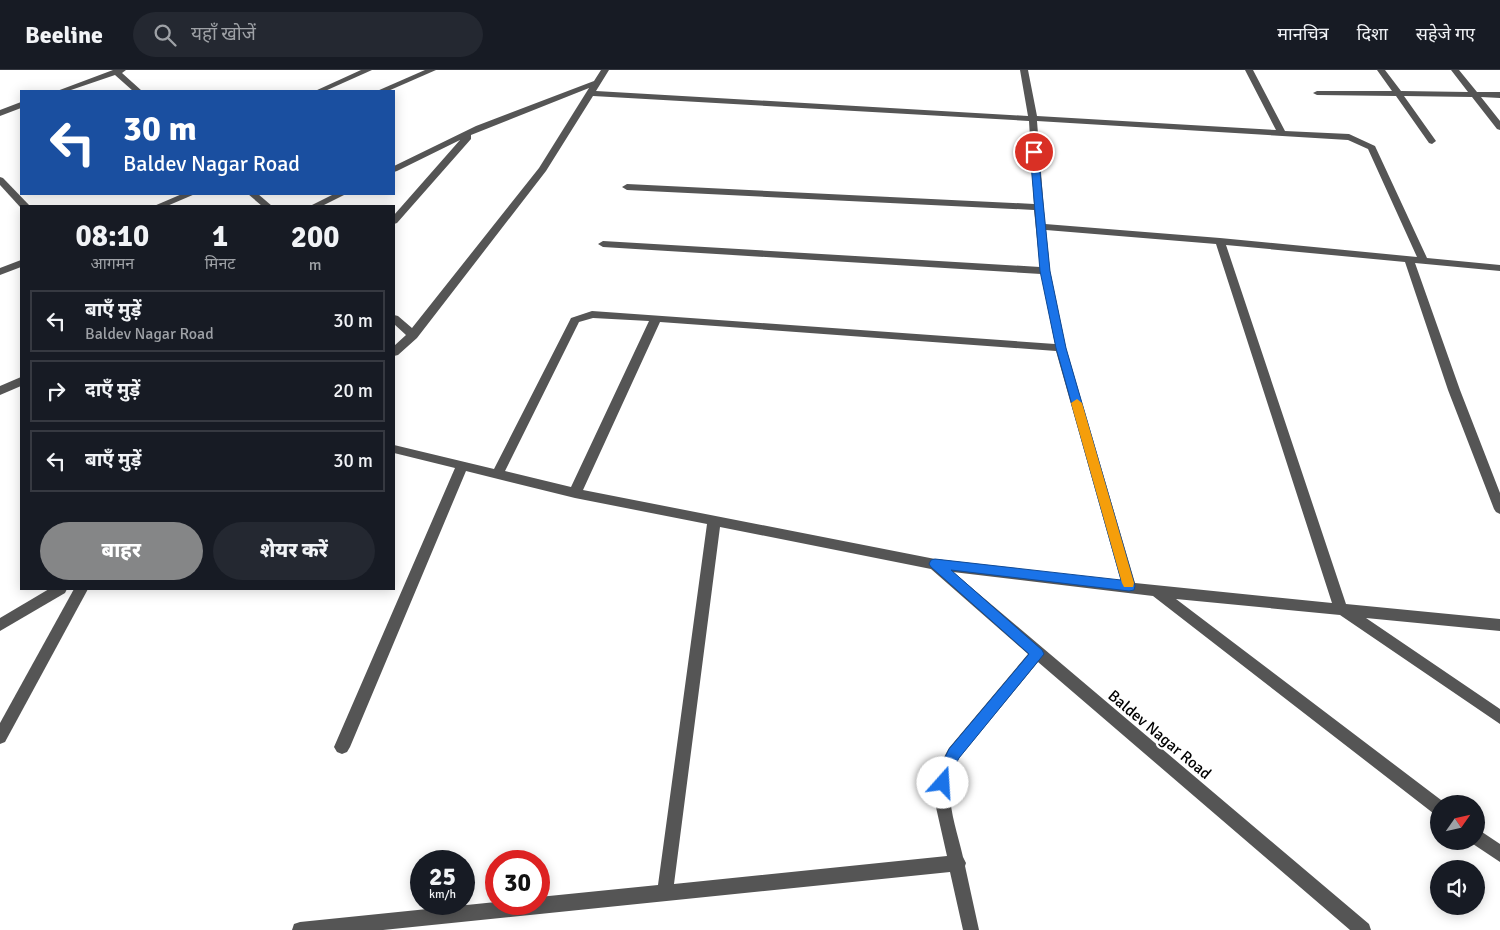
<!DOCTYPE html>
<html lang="hi">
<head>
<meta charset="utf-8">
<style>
	body { margin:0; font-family:Signika,"Noto Sans Devanagari",sans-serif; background:#242831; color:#f1f3f6; height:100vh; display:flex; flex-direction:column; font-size:19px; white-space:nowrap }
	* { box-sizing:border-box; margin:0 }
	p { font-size:16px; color:#9ea1a6 }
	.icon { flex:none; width:28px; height:28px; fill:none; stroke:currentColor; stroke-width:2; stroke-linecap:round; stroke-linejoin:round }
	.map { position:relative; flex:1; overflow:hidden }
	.drawer { position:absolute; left:20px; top:135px; width:375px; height:385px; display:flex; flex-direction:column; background:#171b24; border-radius:0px; box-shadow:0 2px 12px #0003 }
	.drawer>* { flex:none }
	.banner { position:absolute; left:20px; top:20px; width:375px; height:105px; border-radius:0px; box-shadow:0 2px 12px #0003; background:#1a4fa0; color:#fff; overflow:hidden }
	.needle { width:32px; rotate:56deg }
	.controls { position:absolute; left:1430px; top:725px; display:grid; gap:10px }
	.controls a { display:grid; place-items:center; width:55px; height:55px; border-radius:50%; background:#171b24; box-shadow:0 2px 12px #0003; font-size:25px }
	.speed { position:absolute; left:410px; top:780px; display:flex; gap:10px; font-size:25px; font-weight:700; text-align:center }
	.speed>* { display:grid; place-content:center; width:65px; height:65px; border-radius:50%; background:#171b24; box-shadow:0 2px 12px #0003; line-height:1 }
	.speed small { font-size:12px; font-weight:400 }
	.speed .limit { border:8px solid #d22; background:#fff; color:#111 }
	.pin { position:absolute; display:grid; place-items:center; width:42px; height:42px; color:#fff; margin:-21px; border:2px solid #fff; border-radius:50%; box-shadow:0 1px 5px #0007 }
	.me { position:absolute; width:55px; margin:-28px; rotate:19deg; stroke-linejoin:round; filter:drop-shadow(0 0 4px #0008) }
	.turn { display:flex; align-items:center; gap:18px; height:105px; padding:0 20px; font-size:22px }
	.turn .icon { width:65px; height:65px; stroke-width:2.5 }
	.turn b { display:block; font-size:35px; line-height:42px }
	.eta { display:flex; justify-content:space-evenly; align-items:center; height:85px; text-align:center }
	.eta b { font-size:30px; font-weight:800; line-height:35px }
	.button { display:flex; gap:10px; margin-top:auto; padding:10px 20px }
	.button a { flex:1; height:58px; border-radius:30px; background:#858687; color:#fff; font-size:20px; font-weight:800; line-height:58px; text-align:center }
	.button a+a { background:#242831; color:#f1f3f6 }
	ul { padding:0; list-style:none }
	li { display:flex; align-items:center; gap:15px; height:62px; margin:0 10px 8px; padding:0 10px; border:2px solid #363941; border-radius:0px }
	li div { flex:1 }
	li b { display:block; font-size:19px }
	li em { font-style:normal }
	header { display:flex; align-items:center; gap:30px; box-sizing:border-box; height:70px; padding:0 25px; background:#171b24; border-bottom:1px solid #363941 }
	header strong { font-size:24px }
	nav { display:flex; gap:28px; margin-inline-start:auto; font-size:18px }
	.search { width:350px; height:45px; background:#242831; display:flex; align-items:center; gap:12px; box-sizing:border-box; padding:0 18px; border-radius:28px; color:#9ea1a6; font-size:19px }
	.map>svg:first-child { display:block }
</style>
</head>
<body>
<header>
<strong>Beeline</strong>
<div class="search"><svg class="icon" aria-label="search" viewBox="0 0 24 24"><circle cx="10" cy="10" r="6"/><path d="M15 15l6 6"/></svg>यहाँ खोजें</div>
<nav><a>मानचित्र</a><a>दिशा</a><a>सहेजे गए</a></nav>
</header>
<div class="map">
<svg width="1500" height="860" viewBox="0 0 1500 860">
	<rect width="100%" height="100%" fill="#fff"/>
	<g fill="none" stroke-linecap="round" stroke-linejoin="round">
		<g fill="#555" fill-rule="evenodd">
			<path d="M 113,0 L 126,0 L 122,3 L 142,21 L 133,21 L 115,5 L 68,21 L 57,21 Z"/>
			<path d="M 361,0 L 372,0 L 325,21 L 315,21 Z"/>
			<path d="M 425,0 L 436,0 L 388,21 L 377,21 Z"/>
			<path d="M 601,0 L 609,0 L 596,21 L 1028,46 L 1020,0 L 1028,0 L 1037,46 L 1276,60 L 1245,0 L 1253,0 L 1285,61 L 1349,64 L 1375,76 L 1427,188 L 1500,195 L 1500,201 L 1415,193 L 1460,320 L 1500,423 L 1500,444 L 1496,442 L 1494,439 L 1448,320 L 1405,192 L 1226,175 L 1346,534 L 1500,549 L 1500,561 L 1366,548 L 1500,639 L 1500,654 L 1340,545 L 1176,529 L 1445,733 L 1439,734 L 1439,746 L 1433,743 L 1153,526 L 953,502 L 1369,854 L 1371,860 L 1350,860 L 1038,592 L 959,688 C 941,723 955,751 963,787 L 966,793 L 965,796 L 979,860 L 963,860 L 950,802 L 383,860 L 292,860 L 294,854 L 300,852 L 496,832 L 496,834 L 539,834 L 539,827 L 658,815 L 707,454 L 575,428 L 466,401 L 350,677 L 347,682 L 342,684 L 337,682 L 334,677 L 455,398 L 394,383 L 394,375 L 494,399 L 570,250 L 571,248 L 592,241 L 1055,274 L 1041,204 L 603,177 L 598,174 L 603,171 L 1040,197 L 1034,140 L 627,120 L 622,117 L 627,114 L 1034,134 L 1029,51 L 593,26 L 546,101 L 417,268 L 398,285 L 394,286 L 394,276 L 406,265 L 394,254 L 394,245 L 398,246 L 412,258 L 539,98 L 589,18 L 471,65 L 471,69 L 397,153 L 394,154 L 394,145 L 460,70 L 397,101 L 394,102 L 394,96 L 476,56 L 594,11 ZM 1037,51 L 1348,70 L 1368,79 L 1417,187 L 1220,168 L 1045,154 ZM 1046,160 L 1216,174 L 1332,533 L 1135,513 L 1066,278 L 1050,201 ZM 593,248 L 649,251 L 571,417 L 505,401 L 579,252 ZM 660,252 L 1056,281 L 1121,511 L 935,489 L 583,420 ZM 720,457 L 931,499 L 1028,584 L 949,678 L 936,702 L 933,724 L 947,786 L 674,814 Z"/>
			<path d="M 1377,0 L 1385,0 L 1401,21 L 1468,22 L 1451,0 L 1459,0 L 1477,22 L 1500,22 L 1500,28 L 1481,27 L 1500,51 L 1500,60 L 1497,59 L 1472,27 L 1404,26 L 1436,71 L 1432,74 L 1429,73 L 1396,26 L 1317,25 L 1313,23 L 1317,21 L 1392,21 Z"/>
			<path d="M 21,32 L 21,38 L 0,46 L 0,40 Z"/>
			<path d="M 0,107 L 3,108 L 30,136 L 21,138 L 0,115 Z"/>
			<path d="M 182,124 L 195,124 L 167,136 L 154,136 Z"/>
			<path d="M 248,124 L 258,124 L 272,136 L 262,136 Z"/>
			<path d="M 334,124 L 346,124 L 322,136 L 310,136 Z"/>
			<path d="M 21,190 L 21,197 L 0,205 L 0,198 Z"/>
			<path d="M 21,307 L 21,316 L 0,325 L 0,316 Z"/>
			<path d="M 49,519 L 67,519 L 65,523 L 0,561 L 0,548 Z"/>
			<path d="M 74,519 L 88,519 L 5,672 L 0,674 L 0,653 Z"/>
			<path d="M 1476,758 L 1500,774 L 1500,792 L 1470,772 L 1476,771 Z"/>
		</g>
	</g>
	<path fill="#1a73e8" stroke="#114b97" d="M 1034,80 L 1038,82 L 1050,201 L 1066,278 L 1135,516 L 1134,520 L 1129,521 L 951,500 L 1042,580 L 1044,584 L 959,688 L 951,703 L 948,718 L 943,720 L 938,718 L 936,713 L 938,702 L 949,679 L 1029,584 L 931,497 L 929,494 L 931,490 L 935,489 L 1121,510 L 1056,278 L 1040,201 L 1030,82 Z"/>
	<path fill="#f59e0b" d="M 1077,329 L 1082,333 L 1134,513 L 1133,517 L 1124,517 L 1122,513 L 1071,333 Z"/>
	<g text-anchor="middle" stroke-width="4.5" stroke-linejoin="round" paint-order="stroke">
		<g font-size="16" fill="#000" stroke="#fff">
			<text transform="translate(1160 664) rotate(40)" y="6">Baldev Nagar Road</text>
		</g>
	</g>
</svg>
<div class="controls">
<a><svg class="needle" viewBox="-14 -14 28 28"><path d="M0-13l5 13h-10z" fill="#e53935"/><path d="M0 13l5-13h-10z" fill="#9ea1a6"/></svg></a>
<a><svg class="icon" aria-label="sound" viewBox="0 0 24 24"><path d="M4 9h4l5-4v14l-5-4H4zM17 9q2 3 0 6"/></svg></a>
</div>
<div class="speed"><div>25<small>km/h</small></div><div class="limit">30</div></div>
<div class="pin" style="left:1034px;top:82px;background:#d93025"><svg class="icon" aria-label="arrive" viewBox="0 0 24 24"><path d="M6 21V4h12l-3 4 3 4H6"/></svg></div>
<svg class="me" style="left:943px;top:713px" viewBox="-20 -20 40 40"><circle r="19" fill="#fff"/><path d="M0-13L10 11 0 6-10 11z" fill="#1a73e8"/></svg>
<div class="banner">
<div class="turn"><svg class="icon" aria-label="left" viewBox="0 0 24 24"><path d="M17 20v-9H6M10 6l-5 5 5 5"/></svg><div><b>30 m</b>Baldev Nagar Road</div></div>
</div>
<section class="drawer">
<div class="eta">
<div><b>08:10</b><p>आगमन</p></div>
<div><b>1</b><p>मिनट</p></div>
<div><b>200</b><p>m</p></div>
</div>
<ul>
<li><svg class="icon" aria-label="left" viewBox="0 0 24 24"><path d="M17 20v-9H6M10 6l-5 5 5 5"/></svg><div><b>बाएँ मुड़ें</b><p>Baldev Nagar Road</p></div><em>30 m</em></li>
<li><svg class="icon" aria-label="right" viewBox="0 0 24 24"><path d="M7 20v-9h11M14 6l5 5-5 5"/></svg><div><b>दाएँ मुड़ें</b></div><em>20 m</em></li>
<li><svg class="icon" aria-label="left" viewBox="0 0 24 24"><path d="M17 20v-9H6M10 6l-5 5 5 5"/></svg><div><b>बाएँ मुड़ें</b></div><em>30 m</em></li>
</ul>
<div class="button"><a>बाहर</a><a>शेयर करें</a></div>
</section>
</div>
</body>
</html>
